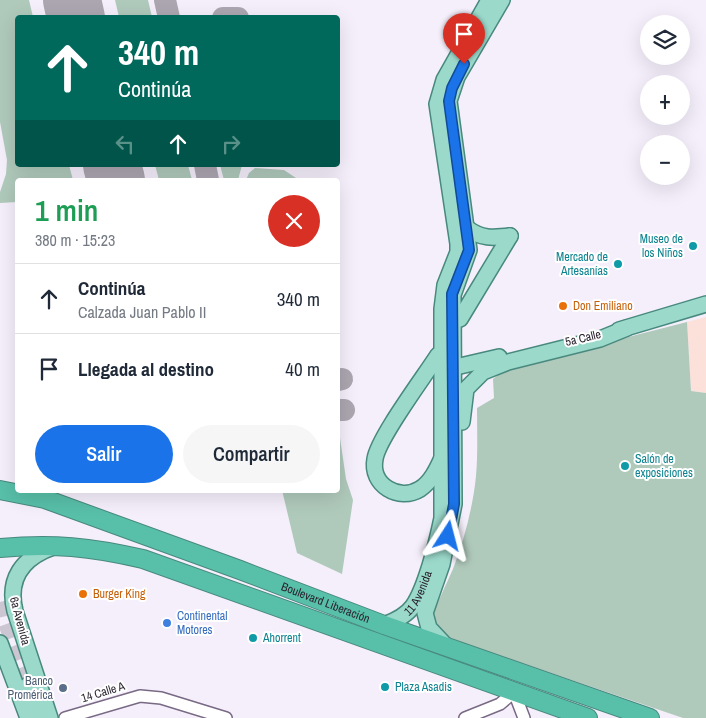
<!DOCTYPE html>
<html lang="es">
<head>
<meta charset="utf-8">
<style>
	body { margin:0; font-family:"Archivo Narrow",sans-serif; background:#f6f6f7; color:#1f2937; height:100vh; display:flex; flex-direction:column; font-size:19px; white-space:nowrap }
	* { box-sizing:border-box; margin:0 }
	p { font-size:16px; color:#747a83 }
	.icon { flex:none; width:28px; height:28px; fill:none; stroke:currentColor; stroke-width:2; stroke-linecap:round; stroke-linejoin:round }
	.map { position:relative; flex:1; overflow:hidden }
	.panel { position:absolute; left:15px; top:178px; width:325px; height:315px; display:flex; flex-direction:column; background:#fff; border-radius:5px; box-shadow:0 5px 20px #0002 }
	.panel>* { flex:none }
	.guide { position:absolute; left:15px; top:15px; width:325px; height:152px; border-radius:5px; box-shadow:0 5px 20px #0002; background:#00695c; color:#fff; overflow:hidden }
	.controls { position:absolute; left:640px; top:15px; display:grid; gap:10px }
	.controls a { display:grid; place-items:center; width:50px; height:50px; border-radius:50%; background:#fff; box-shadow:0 5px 20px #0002; font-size:25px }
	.pin { position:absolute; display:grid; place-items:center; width:42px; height:42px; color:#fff; margin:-51px -21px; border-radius:50% 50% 50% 0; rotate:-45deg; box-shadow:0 0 5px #0007 }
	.pin .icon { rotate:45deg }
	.me { position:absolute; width:55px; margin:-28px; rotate:9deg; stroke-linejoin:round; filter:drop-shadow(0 0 4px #0008) }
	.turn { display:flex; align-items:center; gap:18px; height:105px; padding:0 20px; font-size:22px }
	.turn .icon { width:65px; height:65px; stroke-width:2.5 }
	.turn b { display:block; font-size:35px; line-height:42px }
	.lanes { display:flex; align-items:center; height:48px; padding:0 20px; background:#0003; justify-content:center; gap:25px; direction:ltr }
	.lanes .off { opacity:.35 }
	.round { display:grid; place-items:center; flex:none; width:52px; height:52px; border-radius:26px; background:#f6f6f7 }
	.overview { display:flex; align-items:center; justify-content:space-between; height:85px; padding:0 20px }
	h1 { font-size:30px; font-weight:600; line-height:38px; color:#1e9e55 }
	.cta { display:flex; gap:10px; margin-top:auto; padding:10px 20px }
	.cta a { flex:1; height:58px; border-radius:30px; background:#1a73e8; color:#fff; font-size:20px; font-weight:600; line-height:58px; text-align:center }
	.cta a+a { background:#f6f6f7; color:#1f2937 }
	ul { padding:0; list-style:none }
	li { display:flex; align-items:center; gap:15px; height:70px; padding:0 20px; border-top:1px solid #e0e1e3 }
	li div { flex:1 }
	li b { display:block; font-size:19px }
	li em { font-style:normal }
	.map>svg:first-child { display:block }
</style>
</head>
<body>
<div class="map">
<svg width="706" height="718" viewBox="0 0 706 718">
	<rect width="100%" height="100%" fill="#f5effb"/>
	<path fill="#fbe1da" d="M 706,317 L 706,393 L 691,391 L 687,322 Z"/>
	<g fill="#afc9bb">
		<path d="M 0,0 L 29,0 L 33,17 L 18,18 L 18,165 L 69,165 L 73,180 L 18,180 L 17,202 L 0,203 L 0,192 L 6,174 L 7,160 L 0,122 Z"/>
		<path d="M 115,0 L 148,0 L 152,17 L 119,17 Z"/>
		<path d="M 155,165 L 188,165 L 192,180 L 159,180 Z"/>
		<path d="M 220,165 L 242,165 L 238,180 L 224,180 Z"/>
		<path d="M 255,168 L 284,170 L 299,180 L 246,180 L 249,173 Z"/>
		<path d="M 687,322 L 691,391 L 706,393 L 706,718 L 683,718 L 466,644 C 452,638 435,634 433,617 C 432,614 450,576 453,569 C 464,540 473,507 476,476 C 478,454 477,430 477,408 L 494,398 L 493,379 L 507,368 Z"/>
		<path d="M 338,424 L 346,479 L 353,500 L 342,574 L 297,553 L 282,490 L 338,490 Z"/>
	</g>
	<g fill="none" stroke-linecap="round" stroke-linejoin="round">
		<g stroke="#aca6b1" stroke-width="22">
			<path d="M 165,0 L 169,18"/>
			<path d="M 223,18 L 238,18"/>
			<path d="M 205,165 L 208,180"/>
			<path d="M 338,380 L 342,379"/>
			<path d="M 338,410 L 344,410"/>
		</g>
		<g stroke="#aca6b1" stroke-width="58">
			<path d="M 72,0 L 76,18"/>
			<path d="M 112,165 L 116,180"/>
		</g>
		<path stroke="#ccc6d2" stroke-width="15" stroke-dasharray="15 8" stroke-linecap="butt" d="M 0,602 L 4,619 L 28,685"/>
		<defs>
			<g id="minor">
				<path d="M 65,718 L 140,696 L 161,698 L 226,718"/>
				<path d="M 465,718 L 500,704 L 514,692 L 524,718"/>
			</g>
			<g id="major">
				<path d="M 467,228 C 481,239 493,238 510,236"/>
				<path d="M 460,319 L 510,236"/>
				<path d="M 619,330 L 706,304"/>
				<path d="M 438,355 C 424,377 378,438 375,459 C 370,485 399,502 420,489 C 431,482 437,469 442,458"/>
				<path d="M 460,366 L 499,357"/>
				<path d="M 462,422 L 466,389 L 483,372 L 508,362 L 600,339 L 627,328"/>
				<path id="s1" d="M 384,625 C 395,621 406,616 413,606 C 426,587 437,542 442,518 L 442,309 L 445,285 L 458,252 L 458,244 L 437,104 L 444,80 L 489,0"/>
				<path d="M 0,643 L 28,718"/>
				<path d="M 445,645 L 429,628 L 425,613 L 442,564 L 454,504 L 453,295 L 469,250 L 449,101 L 457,77 L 502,0"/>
				<path d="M 28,685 L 39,718"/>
				<path d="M 50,718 L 15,611 C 7,579 22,558 53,547"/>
			</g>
			<g id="highway">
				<path id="s2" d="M 0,490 L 45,499 L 240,570 L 384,625 L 650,718"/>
				<path d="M 0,548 C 53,543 91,547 143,559 L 588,718"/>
			</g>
		</defs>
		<use href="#minor" stroke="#786984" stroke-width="14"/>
		<use href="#major" stroke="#48897e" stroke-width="18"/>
		<use href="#highway" stroke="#48897e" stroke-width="20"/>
		<use href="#minor" stroke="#fff" stroke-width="11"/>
		<use href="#major" stroke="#9bd9cb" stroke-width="15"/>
		<use href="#highway" stroke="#58bfa8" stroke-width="18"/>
	</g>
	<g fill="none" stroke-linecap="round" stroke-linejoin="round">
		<defs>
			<path id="route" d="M 448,536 L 454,504 L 452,294 L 469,250 L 449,101 L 452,88 L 464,64"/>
		</defs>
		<use href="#route" stroke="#114b97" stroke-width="12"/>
		<use href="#route" stroke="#1a73e8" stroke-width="9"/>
	</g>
	<g fill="#0f9aa8" stroke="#fff" stroke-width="2">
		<circle cx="693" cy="246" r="5"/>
		<circle cx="618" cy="264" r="5"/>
		<circle cx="625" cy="466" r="5"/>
		<circle cx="253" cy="638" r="5"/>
		<circle cx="385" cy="687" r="5"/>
	</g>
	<g fill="#e8710a" stroke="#fff" stroke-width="2">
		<circle cx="563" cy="306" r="5"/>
		<circle cx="83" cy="594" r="5"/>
	</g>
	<circle fill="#3f7fe0" stroke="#fff" stroke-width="2" cx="167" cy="623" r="5"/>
	<circle fill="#5c6f8a" stroke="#fff" stroke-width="2" cx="63" cy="688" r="5"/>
	<g text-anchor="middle" stroke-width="4" stroke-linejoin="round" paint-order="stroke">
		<g font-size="12" fill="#0d838f" stroke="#fff" text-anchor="start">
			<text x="683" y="243" text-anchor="end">Museo de<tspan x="683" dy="14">los Niños</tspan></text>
			<text x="608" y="261" text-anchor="end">Mercado de<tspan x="608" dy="14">Artesanías</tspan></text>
			<text x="635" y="463">Salón de<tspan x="635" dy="14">exposiciones</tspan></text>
			<text x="263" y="642">Ahorrent</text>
			<text x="395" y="691">Plaza Asadis</text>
		</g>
		<g font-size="12" fill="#c56008" stroke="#fff" text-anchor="start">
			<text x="573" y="310">Don Emiliano</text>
			<text x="93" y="598">Burger King</text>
		</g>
		<g font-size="12" fill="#2a242f" stroke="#fff">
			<text transform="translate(583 338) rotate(-13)" y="4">5a Calle</text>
			<text dy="4" stroke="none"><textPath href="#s1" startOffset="49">11 Avenida</textPath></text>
			<text dy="4" stroke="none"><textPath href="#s2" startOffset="345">Boulevard Liberación</textPath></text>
			<text transform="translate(20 621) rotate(75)" y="4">6a Avenida</text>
			<text transform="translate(103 692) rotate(-17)" y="4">14 Calle A</text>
		</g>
		<g font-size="12" fill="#366cbe" stroke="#fff" text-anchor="start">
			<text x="177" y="620">Continental<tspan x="177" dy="14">Motores</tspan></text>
		</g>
		<g font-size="12" fill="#4e5e75" stroke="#fff" text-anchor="end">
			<text x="53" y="685">Banco<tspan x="53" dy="14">Promérica</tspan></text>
		</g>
	</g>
</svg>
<div class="controls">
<a><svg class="icon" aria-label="layers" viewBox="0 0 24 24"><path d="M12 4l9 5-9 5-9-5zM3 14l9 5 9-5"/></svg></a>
<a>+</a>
<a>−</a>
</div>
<div class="pin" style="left:464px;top:64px;background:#d93025"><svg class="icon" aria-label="arrive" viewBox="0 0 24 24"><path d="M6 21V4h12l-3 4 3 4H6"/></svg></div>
<svg class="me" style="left:448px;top:536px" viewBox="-20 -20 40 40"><path d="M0-17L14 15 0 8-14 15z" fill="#1a73e8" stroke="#fff" stroke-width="4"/></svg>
<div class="guide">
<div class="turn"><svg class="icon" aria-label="ahead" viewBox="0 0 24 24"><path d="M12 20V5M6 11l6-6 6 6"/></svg><div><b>340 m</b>Continúa</div></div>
<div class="lanes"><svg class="icon off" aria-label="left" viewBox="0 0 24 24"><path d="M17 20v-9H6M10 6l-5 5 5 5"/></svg><svg class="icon" aria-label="ahead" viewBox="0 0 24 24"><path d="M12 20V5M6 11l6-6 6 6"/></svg><svg class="icon off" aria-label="right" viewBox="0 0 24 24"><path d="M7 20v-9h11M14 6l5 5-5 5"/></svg></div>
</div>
<section class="panel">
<div class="overview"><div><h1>1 min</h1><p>380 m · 15:23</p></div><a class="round" style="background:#d93025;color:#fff"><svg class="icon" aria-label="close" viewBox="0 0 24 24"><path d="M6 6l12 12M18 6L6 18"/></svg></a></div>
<ul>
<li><svg class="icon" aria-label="ahead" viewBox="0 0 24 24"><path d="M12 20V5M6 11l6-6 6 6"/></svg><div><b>Continúa</b><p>Calzada Juan Pablo II</p></div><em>340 m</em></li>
<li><svg class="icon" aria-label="arrive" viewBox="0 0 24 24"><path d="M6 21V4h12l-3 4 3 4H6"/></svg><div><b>Llegada al destino</b></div><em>40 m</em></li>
</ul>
<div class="cta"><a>Salir</a><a>Compartir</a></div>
</section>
</div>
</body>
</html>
